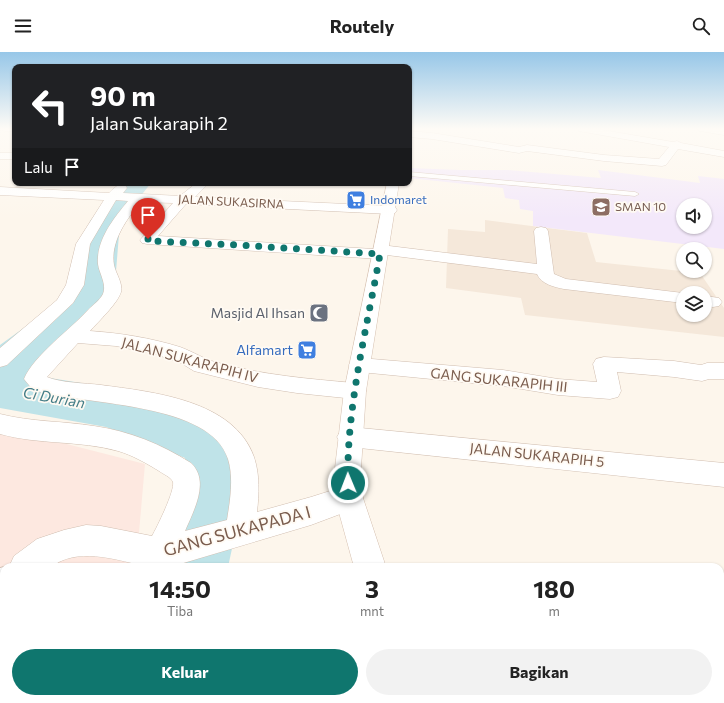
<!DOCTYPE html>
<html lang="id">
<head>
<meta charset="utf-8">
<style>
	body { margin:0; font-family:Commissioner,sans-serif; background:#f2f2f2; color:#222; height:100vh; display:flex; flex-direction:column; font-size:15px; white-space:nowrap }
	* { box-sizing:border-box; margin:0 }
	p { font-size:13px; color:#767676 }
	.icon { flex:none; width:22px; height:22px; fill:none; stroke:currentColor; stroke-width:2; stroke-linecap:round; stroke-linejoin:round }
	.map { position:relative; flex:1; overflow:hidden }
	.side { position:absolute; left:0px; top:511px; width:724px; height:140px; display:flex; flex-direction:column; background:#fff; border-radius:12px 12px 0 0; box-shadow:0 1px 3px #0004 }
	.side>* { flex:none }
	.banner { position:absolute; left:12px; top:12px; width:400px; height:122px; border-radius:8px; box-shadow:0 1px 3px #0004; background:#202124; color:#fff; overflow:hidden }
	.controls { position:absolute; left:676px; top:146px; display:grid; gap:8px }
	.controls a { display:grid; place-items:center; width:36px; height:36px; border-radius:50%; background:#fff; box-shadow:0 1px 3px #0004; font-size:20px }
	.pin { position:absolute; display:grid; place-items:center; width:34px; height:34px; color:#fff; margin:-41px -17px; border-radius:50% 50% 50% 0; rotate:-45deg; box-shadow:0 0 4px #0007 }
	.pin .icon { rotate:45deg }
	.me { position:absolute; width:44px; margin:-22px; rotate:359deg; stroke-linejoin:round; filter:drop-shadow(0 0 3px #0008) }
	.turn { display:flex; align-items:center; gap:14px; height:84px; padding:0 12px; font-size:18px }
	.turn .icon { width:52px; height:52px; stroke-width:2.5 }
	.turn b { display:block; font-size:28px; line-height:34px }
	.then { display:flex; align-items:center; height:38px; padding:0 12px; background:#0003; gap:8px; font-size:15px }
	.eta { display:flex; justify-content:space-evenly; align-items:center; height:68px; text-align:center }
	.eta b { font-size:24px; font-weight:700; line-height:28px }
	.primary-button { display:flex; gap:8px; margin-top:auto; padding:8px 12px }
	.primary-button a { flex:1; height:46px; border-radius:24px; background:#0f766e; color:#fff; font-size:16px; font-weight:700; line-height:46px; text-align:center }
	.primary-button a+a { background:#f2f2f2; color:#222 }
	header { display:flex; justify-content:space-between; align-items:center; height:52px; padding:0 12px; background:#fff; font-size:18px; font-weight:700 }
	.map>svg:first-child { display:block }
</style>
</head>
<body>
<header><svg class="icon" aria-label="menu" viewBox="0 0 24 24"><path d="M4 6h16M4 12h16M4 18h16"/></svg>Routely<svg class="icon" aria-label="search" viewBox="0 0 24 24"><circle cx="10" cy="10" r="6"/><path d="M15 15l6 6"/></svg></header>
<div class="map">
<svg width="724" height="651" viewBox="0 0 724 651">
	<rect width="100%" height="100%" fill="#fdf6ec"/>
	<path fill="#f5e8da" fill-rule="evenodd" d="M 485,168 L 587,181 L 596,210 L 700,221 L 724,256 L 724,285 L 525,263 L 521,246 L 446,236 L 448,177 L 485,180 ZM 683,241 L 705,241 L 705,263 L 683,263 Z"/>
	<path fill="#fde8e0" d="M 0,375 L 145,412 L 136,515 L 4,515 L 4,647 L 95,647 L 94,651 L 0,651 Z"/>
	<path fill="#f3e8fa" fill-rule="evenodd" d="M 409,116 L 460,118 L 507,118 L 601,126 L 598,118 L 700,131 L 698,124 L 724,127 L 724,197 L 533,174 L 533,159 L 520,157 L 519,148 L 505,146 L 503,136 L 409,126 ZM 683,153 L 705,153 L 705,175 L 683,175 Z"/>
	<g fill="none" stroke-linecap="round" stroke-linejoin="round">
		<g fill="#bfe3e8" fill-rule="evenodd">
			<path d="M 124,131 L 151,131 L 120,170 L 114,244 L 108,252 L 34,314 L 31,323 L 113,336 L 234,376 L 242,393 L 245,437 L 228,515 L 156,515 L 183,437 L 185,406 L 106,375 L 0,356 L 0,293 L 75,239 L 90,169 Z"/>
			<path d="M 109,647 L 195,647 L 195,651 L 107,651 Z"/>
		</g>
		<defs>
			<path id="lane" d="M 409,120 L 635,140 L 639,142 L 635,144 L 409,124 Z"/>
			<g id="street">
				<path d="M 0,76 L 15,76 L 15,77 C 12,80 5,79 0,78 Z"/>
				<path d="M 575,76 L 591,76 L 673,90 L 677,89 L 681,91 L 724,99 L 724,105 L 678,97 L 666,113 L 662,114 L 604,109 L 527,99 L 519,101 L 432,87 L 409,85 L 409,79 L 432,81 L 519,95 L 527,93 L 604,103 L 659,107 L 669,95 L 579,79 Z"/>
				<path d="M 696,76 L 713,76 L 724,77 L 724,83 L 700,79 Z"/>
				<rect x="0" y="101" width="15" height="6"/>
				<path d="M 194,131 L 206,131 L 207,133 L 195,145 L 390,154 L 395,155 L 397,158 L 395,161 L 390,162 L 186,152 L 158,184 L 374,197 L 376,195 L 381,193 L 537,212 L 534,179 L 536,176 L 541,175 L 546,176 L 548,179 L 554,222 L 566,227 L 683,241 L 684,241 L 683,241 L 683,251 L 564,237 C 554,235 541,232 537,222 L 387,203 L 380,207 L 147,192 L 142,191 L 140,188 L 173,151 L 141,150 C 127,166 110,190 114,213 C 116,222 123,231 121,240 C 118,251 98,270 90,279 C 120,281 151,286 180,295 C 194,300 205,308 219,311 C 263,323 309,327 355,331 L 363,333 L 366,339 L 363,345 L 355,347 L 297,341 L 258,335 L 194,319 L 181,311 L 155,302 L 116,294 L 78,291 L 47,325 C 61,331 85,331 101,333 C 153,340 234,348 254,405 C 260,423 259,442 257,460 L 311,445 L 349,433 L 359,437 L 363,446 L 359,455 L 311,473 L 170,515 L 142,515 L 141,513 C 113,507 77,495 51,515 L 9,515 L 14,504 L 37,487 L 64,478 L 86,473 L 101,474 L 152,484 C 157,475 175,439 173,430 C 171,425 163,422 159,419 C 146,411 132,403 118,399 C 79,388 39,393 0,382 L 0,362 C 31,370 63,369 94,374 C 129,379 161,392 191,411 C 210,429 194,458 185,479 L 227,468 C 230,449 234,426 228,407 C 211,351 89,353 41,340 L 33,338 L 24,327 C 34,303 70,278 88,258 C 93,253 100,248 103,242 C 107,232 99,221 98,212 C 96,188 114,166 128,149 L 116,148 L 90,192 L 84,233 L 73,251 L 7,313 L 0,315 L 0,296 L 57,248 L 66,233 L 76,192 L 104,148 L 0,143 L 0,135 L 109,141 C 115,135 118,132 125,133 L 127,136 L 123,141 L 180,144 L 195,132 Z"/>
				<path d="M 705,244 L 719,246 L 722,250 L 719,254 L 713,255 L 705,254 Z"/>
				<path d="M 604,305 L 674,309 L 701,313 L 707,311 L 724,311 L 724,327 L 709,327 L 702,329 L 674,325 L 617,320 L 621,339 L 618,345 L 610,347 L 558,343 L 503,334 L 360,320 L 352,318 L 349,313 L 352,308 L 360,306 L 503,318 L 558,327 L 597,330 L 593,312 L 596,307 Z"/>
				<path d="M 350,375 L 724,411 L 724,435 L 350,395 L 341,392 L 337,385 L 341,378 Z"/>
				<path d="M 4,515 L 4,549 L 0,550 L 0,516 Z"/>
				<path d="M 4,635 L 4,647 L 44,647 L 43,651 L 0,651 L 0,637 Z"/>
			</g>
			<g id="secondary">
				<path d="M 387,131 L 399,131 L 366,339 L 361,416 L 363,446 L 386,515 L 354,515 L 335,446 L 335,416 L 344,339 Z"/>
				<path d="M 393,647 L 431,647 L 433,651 L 393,651 Z"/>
			</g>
		</defs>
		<use href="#lane" stroke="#d1beb0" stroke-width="1"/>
		<use href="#street" stroke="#d1beb0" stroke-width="1"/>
		<use href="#secondary" stroke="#d6c0b0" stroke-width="1"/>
		<use href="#lane" fill="#fff" fill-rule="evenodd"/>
		<use href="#street" fill="#fff" fill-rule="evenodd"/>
		<use href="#secondary" fill="#fff" fill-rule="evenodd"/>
	</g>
	<linearGradient id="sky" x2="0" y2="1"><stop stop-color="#97c7e8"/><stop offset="0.46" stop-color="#fefbf6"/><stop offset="1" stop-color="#fefbf6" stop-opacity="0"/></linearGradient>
	<rect width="724" height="167" fill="url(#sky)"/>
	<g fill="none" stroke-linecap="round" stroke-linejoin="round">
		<path stroke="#0f766e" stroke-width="7" stroke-dasharray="0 12.6" d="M 148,187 L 147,188 L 150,189 L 237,193 L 380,202 C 367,276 346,356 348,431"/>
	</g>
	<defs>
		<symbol id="supermarket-square" viewBox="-11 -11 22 22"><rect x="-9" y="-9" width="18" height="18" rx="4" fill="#3f7fe0" stroke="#fffaf3"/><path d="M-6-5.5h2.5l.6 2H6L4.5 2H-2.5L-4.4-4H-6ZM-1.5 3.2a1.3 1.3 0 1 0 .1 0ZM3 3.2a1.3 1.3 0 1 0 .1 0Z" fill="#fff"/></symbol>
		<symbol id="school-square" viewBox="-11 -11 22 22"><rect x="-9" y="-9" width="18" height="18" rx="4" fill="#8d6e63" stroke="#fffaf3"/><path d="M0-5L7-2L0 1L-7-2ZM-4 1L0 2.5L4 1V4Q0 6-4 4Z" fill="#fff"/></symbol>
		<symbol id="mosque-square" viewBox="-11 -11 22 22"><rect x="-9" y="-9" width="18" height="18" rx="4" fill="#6b7280" stroke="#fffaf3"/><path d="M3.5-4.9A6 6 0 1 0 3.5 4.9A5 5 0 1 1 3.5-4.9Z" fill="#fff"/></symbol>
	</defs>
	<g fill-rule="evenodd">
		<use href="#supermarket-square" x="345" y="137" width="22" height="22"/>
		<use href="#school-square" x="590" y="144" width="22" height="22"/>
		<use href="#mosque-square" x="308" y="250" width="22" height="22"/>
		<use href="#supermarket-square" x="296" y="287" width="22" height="22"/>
	</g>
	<g text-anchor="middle" stroke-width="3.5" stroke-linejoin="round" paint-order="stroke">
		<g font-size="12" fill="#366cbe" stroke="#fffaf3" text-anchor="start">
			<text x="370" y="152">Indomaret</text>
		</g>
		<g font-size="12" fill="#7a5c4d" stroke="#fffaf3">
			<text transform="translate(231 150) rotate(3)" y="4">JALAN SUKASIRNA</text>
		</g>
		<g font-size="12" fill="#785e54" stroke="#fffaf3" text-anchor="start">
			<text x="615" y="159">SMAN 10</text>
		</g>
		<g font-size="14" fill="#5b616d" stroke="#fffaf3" text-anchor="end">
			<text x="305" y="266">Masjid Al Ihsan</text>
		</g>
		<g font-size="14" fill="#366cbe" stroke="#fffaf3" text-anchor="end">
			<text x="293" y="303">Alfamart</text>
		</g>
		<g font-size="14" fill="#7a5c4d" stroke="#fffaf3">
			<text transform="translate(190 308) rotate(15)" y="5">JALAN SUKARAPIH IV</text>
			<text transform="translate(499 328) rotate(6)" y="5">GANG SUKARAPIH III</text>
			<text transform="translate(537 403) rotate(6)" y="5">JALAN SUKARAPIH 5</text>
		</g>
		<g font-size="15" font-style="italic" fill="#437c86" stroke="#fffaf3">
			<text transform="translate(54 346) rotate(10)" y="5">Ci Durian</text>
		</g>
		<g font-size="17" fill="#7a5c4d" stroke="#fffaf3">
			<text transform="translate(237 479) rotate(-15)" y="6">GANG SUKAPADA I</text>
		</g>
	</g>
</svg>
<div class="controls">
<a><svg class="icon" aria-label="sound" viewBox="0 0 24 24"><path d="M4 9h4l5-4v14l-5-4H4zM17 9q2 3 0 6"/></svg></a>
<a><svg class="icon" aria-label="search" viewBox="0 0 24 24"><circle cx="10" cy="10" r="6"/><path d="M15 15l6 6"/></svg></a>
<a><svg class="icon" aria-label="layers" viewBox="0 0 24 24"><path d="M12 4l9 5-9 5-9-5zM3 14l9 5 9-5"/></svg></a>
</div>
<div class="pin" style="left:148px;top:187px;background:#d93025"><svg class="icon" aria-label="arrive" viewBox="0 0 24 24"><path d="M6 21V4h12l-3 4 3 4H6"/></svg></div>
<svg class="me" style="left:348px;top:431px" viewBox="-20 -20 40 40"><circle r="17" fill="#0f766e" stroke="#fff" stroke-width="3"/><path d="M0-11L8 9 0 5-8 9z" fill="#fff"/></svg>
<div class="banner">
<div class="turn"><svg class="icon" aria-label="left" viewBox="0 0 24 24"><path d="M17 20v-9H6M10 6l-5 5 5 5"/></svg><div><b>90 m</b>Jalan Sukarapih 2</div></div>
<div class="then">Lalu<svg class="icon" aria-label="arrive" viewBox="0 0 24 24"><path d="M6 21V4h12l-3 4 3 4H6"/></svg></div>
</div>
<section class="side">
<div class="eta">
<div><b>14:50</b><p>Tiba</p></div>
<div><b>3</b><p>mnt</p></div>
<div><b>180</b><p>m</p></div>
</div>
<div class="primary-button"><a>Keluar</a><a>Bagikan</a></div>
</section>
</div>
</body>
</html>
